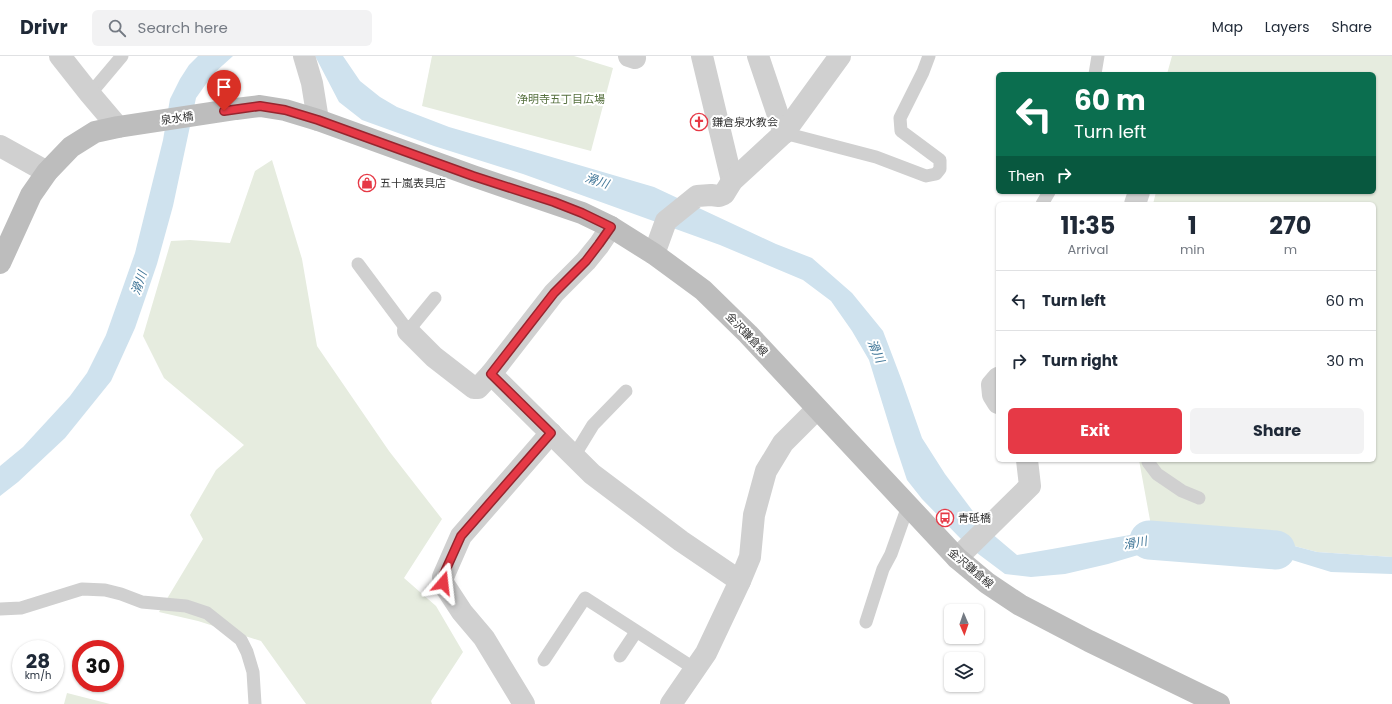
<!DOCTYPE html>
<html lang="en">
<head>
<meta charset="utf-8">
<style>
	body { margin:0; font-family:Poppins,"Noto Sans JP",sans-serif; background:#f2f2f3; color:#1f2937; height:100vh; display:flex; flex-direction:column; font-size:15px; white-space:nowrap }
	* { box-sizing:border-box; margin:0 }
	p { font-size:13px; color:#747a83 }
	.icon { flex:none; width:22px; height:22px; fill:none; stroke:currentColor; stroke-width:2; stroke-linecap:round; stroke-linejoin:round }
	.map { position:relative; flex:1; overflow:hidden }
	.sheet { position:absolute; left:996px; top:146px; width:380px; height:260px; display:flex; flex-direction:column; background:#fff; border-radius:6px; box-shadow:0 1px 3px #0004 }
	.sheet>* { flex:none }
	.banner { position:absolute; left:996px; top:16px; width:380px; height:122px; border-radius:6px; box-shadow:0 1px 3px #0004; background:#0b6e4f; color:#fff; overflow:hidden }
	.needle { width:26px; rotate:178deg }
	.buttons { position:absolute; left:944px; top:548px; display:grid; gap:8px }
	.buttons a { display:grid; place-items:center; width:40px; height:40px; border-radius:6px; background:#fff; box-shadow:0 1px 3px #0004; font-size:20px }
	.speed { position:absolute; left:12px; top:584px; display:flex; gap:8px; font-size:20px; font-weight:700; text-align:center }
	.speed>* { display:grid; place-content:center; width:52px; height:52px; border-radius:50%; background:#fff; box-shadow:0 1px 3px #0004; line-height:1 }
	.speed small { font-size:10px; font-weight:400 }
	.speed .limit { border:6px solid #d22; background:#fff; color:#111 }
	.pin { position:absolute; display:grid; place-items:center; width:34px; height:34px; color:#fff; margin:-41px -17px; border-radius:50% 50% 50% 0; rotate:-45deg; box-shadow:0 0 4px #0007 }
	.pin .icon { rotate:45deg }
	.me { position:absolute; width:44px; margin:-22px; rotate:17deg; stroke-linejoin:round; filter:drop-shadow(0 0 3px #0008) }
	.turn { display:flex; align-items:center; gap:14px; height:84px; padding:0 12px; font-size:18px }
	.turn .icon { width:52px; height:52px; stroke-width:2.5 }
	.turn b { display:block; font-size:28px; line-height:34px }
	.then { display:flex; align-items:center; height:38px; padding:0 12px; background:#0003; gap:8px; font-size:15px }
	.eta { display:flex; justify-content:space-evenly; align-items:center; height:68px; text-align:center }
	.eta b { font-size:24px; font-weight:700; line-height:28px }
	.primary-button { display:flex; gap:8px; margin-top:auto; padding:8px 12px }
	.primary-button a { flex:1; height:46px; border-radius:6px; background:#e63946; color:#fff; font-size:16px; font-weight:700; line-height:46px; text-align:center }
	.primary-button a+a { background:#f2f2f3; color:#1f2937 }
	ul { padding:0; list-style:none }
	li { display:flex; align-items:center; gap:12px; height:60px; padding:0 12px; border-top:1px solid #e0e1e3 }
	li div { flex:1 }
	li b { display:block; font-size:15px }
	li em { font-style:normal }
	header { display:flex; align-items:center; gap:24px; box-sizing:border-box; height:56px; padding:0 20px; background:#fff; border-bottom:1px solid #e0e1e3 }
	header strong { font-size:19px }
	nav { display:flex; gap:22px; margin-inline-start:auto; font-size:14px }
	.search { width:280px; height:36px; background:#f2f2f3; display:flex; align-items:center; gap:10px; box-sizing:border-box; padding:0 14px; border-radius:6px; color:#747a83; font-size:15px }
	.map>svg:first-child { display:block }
</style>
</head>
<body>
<header>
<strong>Drivr</strong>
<div class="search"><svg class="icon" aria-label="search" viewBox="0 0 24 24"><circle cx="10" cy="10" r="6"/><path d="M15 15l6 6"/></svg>Search here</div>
<nav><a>Map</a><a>Layers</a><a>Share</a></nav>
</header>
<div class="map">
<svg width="1392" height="648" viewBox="0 0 1392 648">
	<rect width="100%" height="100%" fill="#fff"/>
	<g fill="#e6ecdf">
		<path d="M 432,0 L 574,0 L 613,12 L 591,95 L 422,50 Z"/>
		<path d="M 1172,0 L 1392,0 L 1392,501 L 1317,496 L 1283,487 L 1210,490 L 1152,475 L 1139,404 L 1374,404 L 1374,148 L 1153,148 L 1156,136 L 1374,136 L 1374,18 L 1167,18 Z"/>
		<path d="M 272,104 L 302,203 L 317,290 L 389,395 L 442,463 L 404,522 L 436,550 L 463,596 L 431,645 L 432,648 L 306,648 L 261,585 L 198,565 L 159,556 L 203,483 L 190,459 L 216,414 L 244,389 L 164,322 L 143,280 L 171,185 L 190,184 L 230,187 L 255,115 Z"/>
		<path d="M 67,637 L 110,648 L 64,648 Z"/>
	</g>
	<g fill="#cfe2ee">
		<path d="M 198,0 L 233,0 L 213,18 L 196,42 L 173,150 L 157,208 L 135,272 L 111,325 L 65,382 L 18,426 L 0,440 L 0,410 L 23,391 L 70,340 L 87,317 L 106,279 L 135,197 L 163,84 L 170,43 L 180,23 L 189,9 Z"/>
		<path d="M 315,0 L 343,0 L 360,25 L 380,41 L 397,51 L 449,71 L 654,131 L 776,188 L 812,202 L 852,237 L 883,275 L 902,325 L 922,382 L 945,418 L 972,454 L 991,477 L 1017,499 L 1052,493 L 1152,475 L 1210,490 L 1283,487 L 1317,496 L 1392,501 L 1392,518 L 1331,516 L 1279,500 L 1214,501 L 1165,491 L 1108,508 L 1065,518 L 1031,521 L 1005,518 L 973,494 L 961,483 L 922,443 L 907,424 L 894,385 L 869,304 L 852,275 L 831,245 L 803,224 L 720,189 L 523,118 L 434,90 L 362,64 L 339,46 Z"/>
	</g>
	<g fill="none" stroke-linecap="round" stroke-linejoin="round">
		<path stroke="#cfe2ee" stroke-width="39" d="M 1149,484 L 1276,494"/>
		<g stroke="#d0d0d0" stroke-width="13">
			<path d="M 1095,18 L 1098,0"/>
			<path d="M 90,38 L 122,0"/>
			<path d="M 784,77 L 876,101 L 926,120 L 936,118 L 940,113 L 940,104 L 901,75 L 900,62 L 923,16 L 929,0"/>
			<path d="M 1042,148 L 1049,136"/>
			<path d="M 358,208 L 408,275 L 435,242"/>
			<path d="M 574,400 L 593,369 L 626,335"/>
			<path d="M 1148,404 L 1148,406 L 1157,418 L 1182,435 L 1199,442"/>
			<path d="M 0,553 L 21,552 L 82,533 L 105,534 L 121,538 L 142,546 L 186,550 L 207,557 L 241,584 L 247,596 L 253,616 L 255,648"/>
			<path d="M 866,566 L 883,513 L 891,498 L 908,450"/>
			<path d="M 620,600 L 636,576"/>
			<path d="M 544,604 L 585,542 L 695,613"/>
		</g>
		<g stroke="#d0d0d0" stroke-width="22">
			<path d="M 60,0 L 90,38 L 118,71"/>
			<path d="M 304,0 L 312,27 L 318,64"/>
			<path d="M 629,0 L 635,2"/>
			<path d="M 702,0 L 732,125"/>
			<path d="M 758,0 L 784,77"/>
			<path d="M 0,90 L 47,116"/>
			<path d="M 1135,148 L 1139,136"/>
			<path d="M 611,171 L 599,189 L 586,205 L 554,237 L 491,318 L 592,418 L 681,485 L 740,525"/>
			<path d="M 654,198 L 666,165 L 697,140 L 711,139 L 719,140 L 724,138 L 732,125 L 784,77 L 840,0"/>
			<path d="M 408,275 L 434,301 L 474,332 L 478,332 L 491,318"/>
			<path d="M 998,322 L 992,329 L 993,339 L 998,347"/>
			<path d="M 957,502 L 1030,430 L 1027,404"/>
			<path d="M 524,648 L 484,582 L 462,556 L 443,527 L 443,521 L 461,480 L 551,377"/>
			<path d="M 671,648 L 706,597 L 740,525 L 750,501 L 754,459 L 766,415 L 783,387 L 817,353"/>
		</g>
		<path stroke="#bdbdbd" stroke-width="22" d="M 0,207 L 31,139 L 47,116 L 71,91 L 95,76 L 118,71 L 236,53 L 260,50 L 285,54 L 318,64 L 473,120 L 582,157 L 611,171 L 654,198 L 703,234 L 748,278 L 957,502 L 987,527 L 1020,549 L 1089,585 L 1219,648"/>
	</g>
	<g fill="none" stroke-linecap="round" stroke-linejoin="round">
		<defs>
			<path id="route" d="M 224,55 L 260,50 L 285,54 L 318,64 L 473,120 L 554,146 L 582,157 L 611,171 L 599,188 L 586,205 L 554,237 L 491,318 L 551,377 L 461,480 L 443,520 L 443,527"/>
		</defs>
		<use href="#route" stroke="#96252e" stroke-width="10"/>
		<use href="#route" stroke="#e63946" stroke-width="7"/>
	</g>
	<defs>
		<symbol id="church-ring" viewBox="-11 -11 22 22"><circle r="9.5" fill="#fff" stroke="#e63946" stroke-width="1.5"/><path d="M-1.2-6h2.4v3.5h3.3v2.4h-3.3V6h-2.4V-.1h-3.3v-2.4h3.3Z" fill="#e63946"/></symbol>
		<symbol id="shop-ring" viewBox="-11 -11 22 22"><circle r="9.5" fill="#fff" stroke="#e63946" stroke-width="1.5"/><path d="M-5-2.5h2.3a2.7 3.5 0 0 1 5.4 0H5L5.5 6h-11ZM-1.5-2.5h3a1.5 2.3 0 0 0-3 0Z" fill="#e63946"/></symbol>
		<symbol id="bus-ring" viewBox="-11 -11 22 22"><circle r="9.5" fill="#fff" stroke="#e63946" stroke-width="1.5"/><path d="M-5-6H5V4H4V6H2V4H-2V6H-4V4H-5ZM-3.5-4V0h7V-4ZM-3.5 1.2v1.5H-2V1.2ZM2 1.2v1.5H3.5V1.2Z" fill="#e63946"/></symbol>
	</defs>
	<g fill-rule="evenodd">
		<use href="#church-ring" x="689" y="56" width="20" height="20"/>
		<use href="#shop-ring" x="357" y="117" width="20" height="20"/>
		<use href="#bus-ring" x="935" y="452" width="20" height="20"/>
	</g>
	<g text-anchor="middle" stroke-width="4" stroke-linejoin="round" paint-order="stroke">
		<g font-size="11" fill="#56703f" stroke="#fff">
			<text x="561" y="47">浄明寺五丁目広場</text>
		</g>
		<g font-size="11" fill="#333" stroke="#fff">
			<text transform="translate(177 62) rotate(-8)" y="4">泉水橋</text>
			<text transform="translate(747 278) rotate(46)" y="4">金沢鎌倉線</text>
			<text transform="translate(971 512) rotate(40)" y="4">金沢鎌倉線</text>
		</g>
		<g font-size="11" fill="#333" stroke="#fff" text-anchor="start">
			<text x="712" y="70">鎌倉泉水教会</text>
			<text x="380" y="131">五十嵐表具店</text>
			<text x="958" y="466">青砥橋</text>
		</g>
		<g font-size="12" font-style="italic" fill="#3f7597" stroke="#fff">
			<text transform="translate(597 125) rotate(18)" y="4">滑川</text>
			<text transform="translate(139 227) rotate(-71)" y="4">滑川</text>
			<text transform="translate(876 295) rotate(66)" y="4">滑川</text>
			<text transform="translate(1135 487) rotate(-10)" y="4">滑川</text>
		</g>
	</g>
</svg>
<div class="buttons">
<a><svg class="needle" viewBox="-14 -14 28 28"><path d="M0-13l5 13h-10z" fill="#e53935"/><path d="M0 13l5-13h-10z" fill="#747a83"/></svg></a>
<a><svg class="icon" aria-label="layers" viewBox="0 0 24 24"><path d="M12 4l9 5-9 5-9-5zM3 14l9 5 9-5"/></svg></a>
</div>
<div class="speed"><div>28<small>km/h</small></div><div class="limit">30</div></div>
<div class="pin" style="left:224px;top:55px;background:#d93025"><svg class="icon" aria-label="arrive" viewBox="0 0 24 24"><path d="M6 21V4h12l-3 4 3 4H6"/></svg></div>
<svg class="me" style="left:443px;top:527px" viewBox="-20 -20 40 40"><path d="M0-17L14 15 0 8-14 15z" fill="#e63946" stroke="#fff" stroke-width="4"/></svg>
<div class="banner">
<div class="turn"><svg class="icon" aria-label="left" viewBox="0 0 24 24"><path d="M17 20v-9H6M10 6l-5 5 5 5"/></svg><div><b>60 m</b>Turn left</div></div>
<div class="then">Then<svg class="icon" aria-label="right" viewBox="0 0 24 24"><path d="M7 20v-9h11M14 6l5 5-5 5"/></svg></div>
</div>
<section class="sheet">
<div class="eta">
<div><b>11:35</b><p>Arrival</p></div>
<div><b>1</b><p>min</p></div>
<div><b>270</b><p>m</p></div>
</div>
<ul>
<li><svg class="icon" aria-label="left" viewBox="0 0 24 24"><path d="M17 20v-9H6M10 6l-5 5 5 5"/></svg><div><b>Turn left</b></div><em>60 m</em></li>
<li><svg class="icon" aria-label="right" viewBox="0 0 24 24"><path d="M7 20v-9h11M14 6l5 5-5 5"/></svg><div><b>Turn right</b></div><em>30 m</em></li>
</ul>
<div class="primary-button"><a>Exit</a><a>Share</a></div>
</section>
</div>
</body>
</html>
